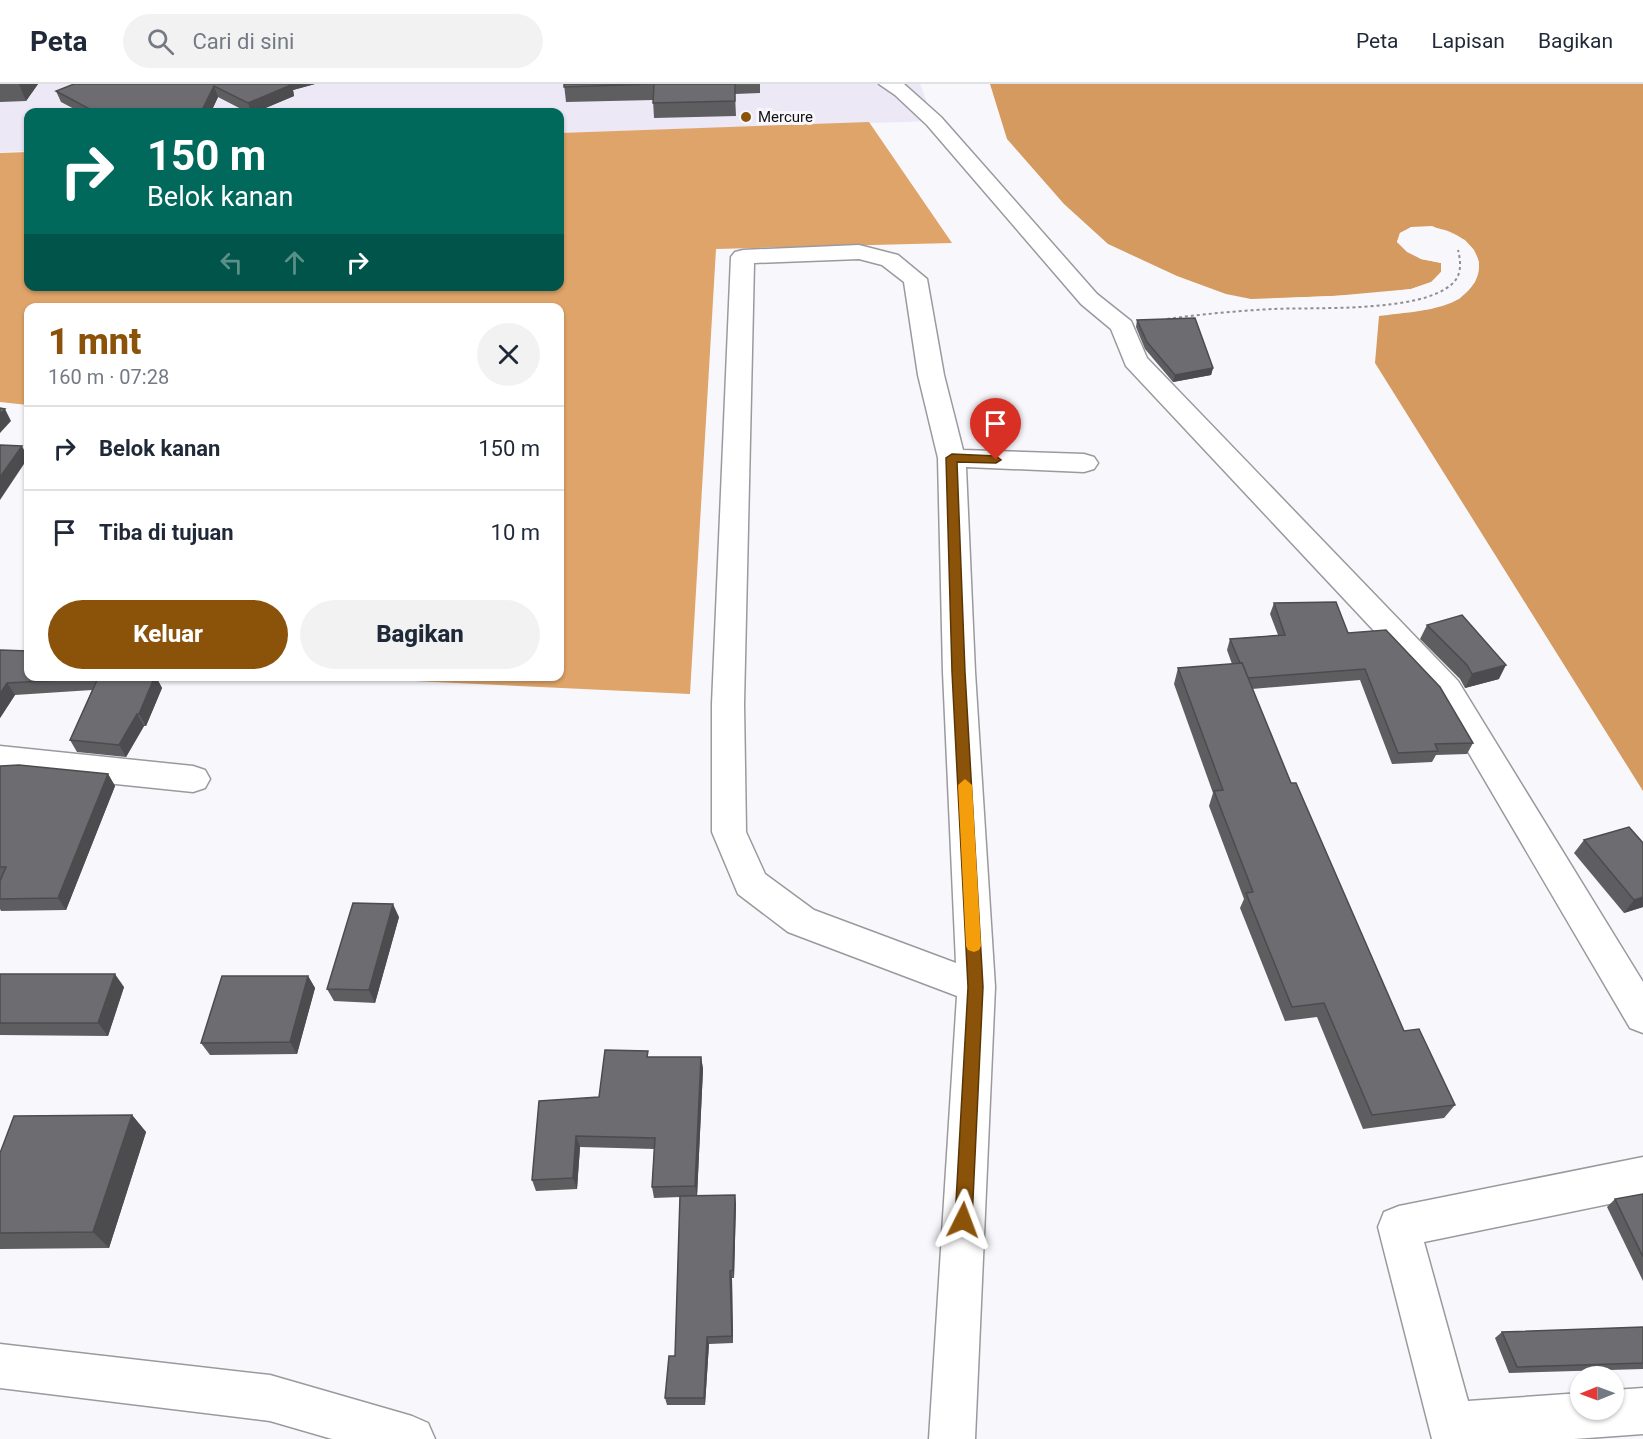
<!DOCTYPE html>
<html lang="id">
<head>
<meta charset="utf-8">
<style>
	body { margin:0; font-family:Roboto,sans-serif; background:#f2f2f3; color:#1f2937; height:100vh; display:flex; flex-direction:column; font-size:22px; white-space:nowrap }
	* { box-sizing:border-box; margin:0 }
	p { font-size:20px; color:#747a83 }
	.icon { flex:none; width:33px; height:33px; fill:none; stroke:currentColor; stroke-width:2; stroke-linecap:round; stroke-linejoin:round }
	.map { position:relative; flex:1; overflow:hidden }
	.side { position:absolute; left:24px; top:219px; width:540px; height:378px; display:flex; flex-direction:column; background:#fff; border-radius:12px; box-shadow:0 2px 4px #0004 }
	.side>* { flex:none }
	.guide { position:absolute; left:24px; top:24px; width:540px; height:183px; border-radius:12px; box-shadow:0 2px 4px #0004; background:#00695c; color:#fff; overflow:hidden }
	.needle { width:39px; rotate:269deg }
	.tools { position:absolute; left:1570px; top:1282px; display:grid; gap:12px }
	.tools a { display:grid; place-items:center; width:54px; height:54px; border-radius:50%; background:#fff; box-shadow:0 2px 4px #0004; font-size:30px }
	.pin { position:absolute; display:grid; place-items:center; width:51px; height:51px; color:#fff; margin:-62px -26px; border-radius:50% 50% 50% 0; rotate:-45deg; box-shadow:0 0 6px #0007 }
	.pin .icon { rotate:45deg }
	.me { position:absolute; width:66px; margin:-33px; rotate:3deg; stroke-linejoin:round; filter:drop-shadow(0 0 4px #0008) }
	.turn { display:flex; align-items:center; gap:21px; height:126px; padding:0 24px; font-size:27px }
	.turn .icon { width:78px; height:78px; stroke-width:2.5 }
	.turn b { display:block; font-size:42px; line-height:51px }
	.lanes { display:flex; align-items:center; height:57px; padding:0 24px; background:#0003; justify-content:center; gap:30px; direction:ltr }
	.lanes .off { opacity:.35 }
	.round { display:grid; place-items:center; flex:none; width:63px; height:63px; border-radius:32px; background:#f2f2f3 }
	.headline { display:flex; align-items:center; justify-content:space-between; height:102px; padding:0 24px }
	h1 { font-size:36px; font-weight:800; line-height:45px; color:#8b5309 }
	.cta { display:flex; gap:12px; margin-top:auto; padding:12px 24px }
	.cta a { flex:1; height:69px; border-radius:36px; background:#8b5309; color:#fff; font-size:24px; font-weight:800; line-height:69px; text-align:center }
	.cta a+a { background:#f2f2f3; color:#1f2937 }
	ul { padding:0; list-style:none }
	li { display:flex; align-items:center; gap:18px; height:84px; padding:0 24px; border-top:2px solid #e0e1e3 }
	li div { flex:1 }
	li b { display:block; font-size:22px }
	li em { font-style:normal }
	header { display:flex; align-items:center; gap:36px; box-sizing:border-box; height:84px; padding:0 30px; background:#fff; border-bottom:2px solid #e0e1e3 }
	header strong { font-size:28px }
	nav { display:flex; gap:33px; margin-inline-start:auto; font-size:21px }
	.search { width:420px; height:54px; background:#f2f2f3; display:flex; align-items:center; gap:15px; box-sizing:border-box; padding:0 21px; border-radius:33px; color:#747a83; font-size:22px }
	.map>svg:first-child { display:block }
</style>
</head>
<body>
<header>
<strong>Peta</strong>
<div class="search"><svg class="icon" aria-label="search" viewBox="0 0 24 24"><circle cx="10" cy="10" r="6"/><path d="M15 15l6 6"/></svg>Cari di sini</div>
<nav><a>Peta</a><a>Lapisan</a><a>Bagikan</a></nav>
</header>
<div class="map">
<svg width="1643" height="1355" viewBox="0 0 1643 1355">
	<rect width="100%" height="100%" fill="#f8f7fc"/>
	<path fill="#ece8f5" d="M 0,0 L 920,0 L 934,37 L 560,49 L 560,28 L 28,28 L 28,67 L 0,68 Z"/>
	<path fill="#dfa469" d="M 869,38 L 952,159 L 716,165 L 690,610 L 328,593 L 560,592 L 560,224 L 28,224 L 28,321 L 0,318 L 0,69 L 28,68 L 28,202 L 560,202 L 560,49 Z"/>
	<path fill="#d59a60" d="M 990,0 L 1643,0 L 1643,707 L 1375,279 L 1379,232 C 1401,229 1441,227 1460,214 C 1513,173 1443,126 1400,149 L 1397,158 L 1421,175 L 1442,179 L 1441,188 L 1432,198 L 1411,205 L 1334,212 L 1251,215 L 1226,210 L 1177,192 L 1108,160 L 1064,120 L 1007,55 Z"/>
	<path fill="#f8f7fc" d="M 1432,142 L 1465,156 L 1474,166 L 1479,178 L 1475,198 L 1459,215 L 1431,225 L 1376,231 L 1378,229 L 1430,222 L 1457,212 L 1472,196 L 1476,178 L 1472,167 L 1463,158 L 1432,145 L 1412,146 L 1402,151 L 1400,157 L 1409,166 L 1422,172 L 1444,177 L 1444,190 L 1432,201 L 1412,208 L 1375,213 L 1242,216 L 1375,210 L 1411,205 L 1431,198 L 1441,188 L 1441,179 L 1421,175 L 1407,168 L 1397,158 L 1400,149 L 1411,143 Z"/>
	<g fill="none" stroke-linecap="round" stroke-linejoin="round">
		<defs>
			<g id="minor">
				<path d="M 879,0 L 904,0 L 941,33 L 1097,210 L 1131,237 L 1147,274 L 1458,597 L 1643,898 L 1643,949 L 1630,944 L 1436,613 L 1126,282 L 1111,245 L 1081,220 L 927,41 L 895,11 Z"/>
				<path d="M 859,161 L 898,171 L 927,195 L 944,291 L 963,366 L 1084,370 L 1094,373 L 1098,379 L 1094,385 L 1084,388 L 966,383 L 975,588 L 995,903 L 975,1355 L 929,1355 L 957,912 L 788,848 L 738,810 L 712,748 L 712,620 L 731,173 L 735,168 L 743,166 ZM 859,175 L 882,181 L 904,198 L 918,291 L 938,374 L 943,588 L 956,879 L 814,826 L 765,790 L 746,748 L 744,620 L 754,179 Z"/>
				<path d="M 0,662 L 193,682 L 205,686 L 210,695 L 205,704 L 193,708 L 0,688 Z"/>
				<path d="M 1643,1073 L 1643,1113 L 1424,1158 L 1468,1317 L 1581,1309 L 1581,1326 L 1614,1326 L 1614,1306 L 1643,1304 L 1643,1350 L 1574,1355 L 1432,1355 L 1378,1143 L 1384,1128 L 1399,1122 Z"/>
				<path d="M 0,1260 L 270,1291 L 412,1332 L 428,1339 L 435,1355 L 332,1355 L 270,1337 L 0,1304 Z"/>
			</g>
		</defs>
		<use href="#minor" stroke="#9b999e" stroke-width="3"/>
		<path stroke="#8f8e92" stroke-width="2" stroke-dasharray="3 3" stroke-linecap="butt" d="M 1167,235 C 1202,230 1237,227 1272,225 C 1315,223 1420,229 1452,200 C 1462,191 1461,178 1458,166"/>
		<use href="#minor" fill="#fff" fill-rule="evenodd"/>
	</g>
	<g fill="#5e5d60">
		<path d="M 0,0 L 38,0 L 26,17 L 0,18 Z"/>
		<path d="M 315,0 L 293,6 L 294,12 L 256,28 L 247,28 L 218,13 L 211,28 L 80,28 L 61,18 L 56,7 Z"/>
		<path d="M 564,0 L 760,0 L 760,9 L 735,10 L 736,32 L 654,34 L 653,16 L 566,18 Z"/>
		<path d="M 1137,236 L 1213,284 L 1211,291 L 1173,298 L 1145,265 L 1136,243 Z"/>
		<path d="M 1274,519 L 1348,549 L 1473,659 L 1467,670 L 1436,671 L 1432,678 L 1392,680 L 1360,596 L 1252,605 L 1291,699 L 1404,947 L 1455,1021 L 1444,1034 L 1363,1045 L 1317,933 L 1285,937 L 1240,824 L 1244,815 L 1209,722 L 1213,709 L 1174,600 L 1178,584 L 1232,580 L 1227,566 L 1230,555 L 1278,551 L 1270,530 Z"/>
		<path d="M 1427,541 L 1499,595 L 1465,604 L 1460,595 L 1420,555 Z"/>
		<path d="M 0,566 L 28,592 L 156,592 L 162,604 L 146,642 L 144,642 L 126,673 L 77,668 L 70,656 L 92,606 L 15,611 L 0,634 Z"/>
		<path d="M 0,682 L 108,690 L 115,702 L 66,826 L 1,827 L 0,825 L 0,797 L 1,795 L 0,795 Z"/>
		<path d="M 1584,756 L 1643,823 L 1624,829 L 1574,769 Z"/>
		<path d="M 399,833 L 375,919 L 334,917 L 327,905 Z"/>
		<path d="M 0,890 L 124,903 L 108,952 L 0,951 Z"/>
		<path d="M 308,892 L 315,904 L 297,970 L 210,971 L 201,959 Z"/>
		<path d="M 649,973 L 701,973 L 703,985 L 697,1112 L 736,1119 L 734,1194 L 732,1194 L 733,1259 L 709,1260 L 705,1321 L 667,1321 L 665,1314 L 675,1272 L 680,1113 L 654,1114 L 652,1103 L 654,1065 L 580,1063 L 577,1105 L 536,1107 L 532,1096 L 599,1013 Z"/>
		<path d="M 132,1031 L 146,1048 L 109,1164 L 0,1165 L 0,1069 Z"/>
		<path d="M 1643,1110 L 1643,1197 L 1607,1123 L 1615,1115 Z"/>
		<path d="M 1643,1243 L 1643,1285 L 1509,1289 L 1495,1254 L 1502,1248 Z"/>
	</g>
	<g fill="#4c4c4e">
		<path d="M 19,0 L 38,0 L 26,17 Z"/>
		<path d="M 291,0 L 315,0 L 293,6 L 294,12 L 256,28 L 251,28 L 248,19 Z"/>
		<path d="M 214,2 L 218,13 L 211,28 L 201,28 Z"/>
		<path d="M 1213,284 L 1211,291 L 1173,298 L 1175,291 Z"/>
		<path d="M 5,325 L 11,337 L 0,349 L 0,330 Z"/>
		<path d="M 22,362 L 28,374 L 0,416 L 0,393 Z"/>
		<path d="M 1506,581 L 1499,595 L 1465,604 L 1472,590 Z"/>
		<path d="M 155,592 L 162,604 L 146,642 L 139,630 Z"/>
		<path d="M 7,599 L 15,611 L 0,634 L 0,610 Z"/>
		<path d="M 137,630 L 144,642 L 126,673 L 119,661 Z"/>
		<path d="M 108,690 L 115,702 L 66,826 L 58,814 Z"/>
		<path d="M 1643,813 L 1643,823 L 1624,829 L 1634,816 Z"/>
		<path d="M 393,820 L 399,833 L 375,919 L 369,906 Z"/>
		<path d="M 115,890 L 124,903 L 108,952 L 98,939 Z"/>
		<path d="M 308,892 L 315,904 L 297,970 L 290,958 Z"/>
		<path d="M 701,973 L 703,985 L 697,1113 L 695,1102 Z"/>
		<path d="M 132,1031 L 146,1048 L 109,1164 L 93,1148 Z"/>
		<path d="M 576,1052 L 580,1063 L 577,1105 L 573,1094 Z"/>
		<path d="M 735,1111 L 736,1119 L 734,1194 L 733,1186 Z"/>
		<path d="M 730,1187 L 732,1194 L 733,1259 L 732,1252 Z"/>
		<path d="M 707,1253 L 709,1260 L 705,1321 L 704,1314 Z"/>
	</g>
	<g fill="#6d6c70" stroke="#4c4c4e" stroke-width="1.5">
		<path d="M 74,0 L 291,0 L 291,1 L 248,19 L 214,2 L 201,28 L 95,28 L 56,7 Z"/>
		<path d="M 564,0 L 654,0 L 564,3 Z"/>
		<path d="M 654,0 L 735,0 L 735,17 L 653,19 Z"/>
		<path d="M 1195,234 L 1213,284 L 1175,291 L 1147,258 L 1137,236 Z"/>
		<path d="M 0,324 L 5,325 L 0,330 Z"/>
		<path d="M 0,361 L 22,362 L 0,393 Z"/>
		<path d="M 1336,518 L 1348,549 L 1386,546 L 1440,603 L 1473,659 L 1435,660 L 1438,667 L 1398,669 L 1365,585 L 1248,594 L 1242,579 L 1240,579 L 1230,555 L 1285,551 L 1274,519 Z"/>
		<path d="M 1462,531 L 1506,581 L 1472,590 L 1467,581 L 1427,541 Z"/>
		<path d="M 0,566 L 28,567 L 28,592 L 155,592 L 139,630 L 137,630 L 119,661 L 70,656 L 98,594 L 7,599 L 0,610 Z"/>
		<path d="M 1242,579 L 1291,699 L 1296,699 L 1404,947 L 1419,945 L 1455,1021 L 1372,1031 L 1324,919 L 1292,923 L 1246,809 L 1253,808 L 1214,707 L 1223,706 L 1178,584 Z"/>
		<path d="M 19,681 L 108,690 L 58,814 L 0,815 L 0,797 L 6,783 L 0,783 L 0,682 Z"/>
		<path d="M 1629,743 L 1643,759 L 1643,813 L 1634,816 L 1584,756 Z"/>
		<path d="M 353,819 L 393,820 L 369,906 L 327,905 Z"/>
		<path d="M 0,890 L 115,890 L 98,939 L 0,939 Z"/>
		<path d="M 222,892 L 308,892 L 290,958 L 201,959 Z"/>
		<path d="M 605,966 L 648,967 L 647,973 L 701,973 L 695,1102 L 652,1103 L 655,1054 L 576,1052 L 573,1094 L 532,1096 L 539,1017 L 599,1013 Z"/>
		<path d="M 132,1031 L 93,1148 L 0,1149 L 0,1069 L 14,1032 Z"/>
		<path d="M 1643,1110 L 1643,1173 L 1615,1115 Z"/>
		<path d="M 735,1111 L 733,1186 L 730,1187 L 732,1252 L 707,1253 L 704,1314 L 665,1314 L 669,1272 L 675,1272 L 680,1112 Z"/>
		<path d="M 1643,1243 L 1643,1279 L 1517,1283 L 1502,1248 Z"/>
	</g>
	<path fill="#8b5309" stroke="#5a3606" stroke-width="1.5" d="M 952,370 L 996,372 L 1001,376 L 996,379 L 957,378 L 965,588 L 983,903 L 972,1136 L 970,1142 L 963,1144 L 957,1142 L 955,1136 L 968,903 L 952,588 L 946,374 Z"/>
	<path fill="#f59e0b" d="M 965,695 L 972,701 L 981,862 L 979,866 L 974,868 L 968,866 L 966,862 L 958,701 Z"/>
	<circle fill="#8b5309" stroke="#f8f7fc" stroke-width="2" cx="746" cy="33" r="6"/>
	<g text-anchor="middle" stroke-width="6" stroke-linejoin="round" paint-order="stroke">
		<g font-size="15" fill="#121113" stroke="#f8f7fc" text-anchor="start">
			<text x="758" y="38">Mercure</text>
		</g>
	</g>
</svg>
<div class="tools">
<a><svg class="needle" viewBox="-14 -14 28 28"><path d="M0-13l5 13h-10z" fill="#e53935"/><path d="M0 13l5-13h-10z" fill="#747a83"/></svg></a>
</div>
<div class="pin" style="left:996px;top:376px;background:#d93025"><svg class="icon" aria-label="arrive" viewBox="0 0 24 24"><path d="M6 21V4h12l-3 4 3 4H6"/></svg></div>
<svg class="me" style="left:963px;top:1136px" viewBox="-20 -20 40 40"><path d="M0-17L14 15 0 8-14 15z" fill="#8b5309" stroke="#fff" stroke-width="4"/></svg>
<div class="guide">
<div class="turn"><svg class="icon" aria-label="right" viewBox="0 0 24 24"><path d="M7 20v-9h11M14 6l5 5-5 5"/></svg><div><b>150 m</b>Belok kanan</div></div>
<div class="lanes"><svg class="icon off" aria-label="left" viewBox="0 0 24 24"><path d="M17 20v-9H6M10 6l-5 5 5 5"/></svg><svg class="icon off" aria-label="ahead" viewBox="0 0 24 24"><path d="M12 20V5M6 11l6-6 6 6"/></svg><svg class="icon" aria-label="right" viewBox="0 0 24 24"><path d="M7 20v-9h11M14 6l5 5-5 5"/></svg></div>
</div>
<section class="side">
<div class="headline"><div><h1>1 mnt</h1><p>160 m · 07:28</p></div><a class="round"><svg class="icon" aria-label="close" viewBox="0 0 24 24"><path d="M6 6l12 12M18 6L6 18"/></svg></a></div>
<ul>
<li><svg class="icon" aria-label="right" viewBox="0 0 24 24"><path d="M7 20v-9h11M14 6l5 5-5 5"/></svg><div><b>Belok kanan</b></div><em>150 m</em></li>
<li><svg class="icon" aria-label="arrive" viewBox="0 0 24 24"><path d="M6 21V4h12l-3 4 3 4H6"/></svg><div><b>Tiba di tujuan</b></div><em>10 m</em></li>
</ul>
<div class="cta"><a>Keluar</a><a>Bagikan</a></div>
</section>
</div>
</body>
</html>
